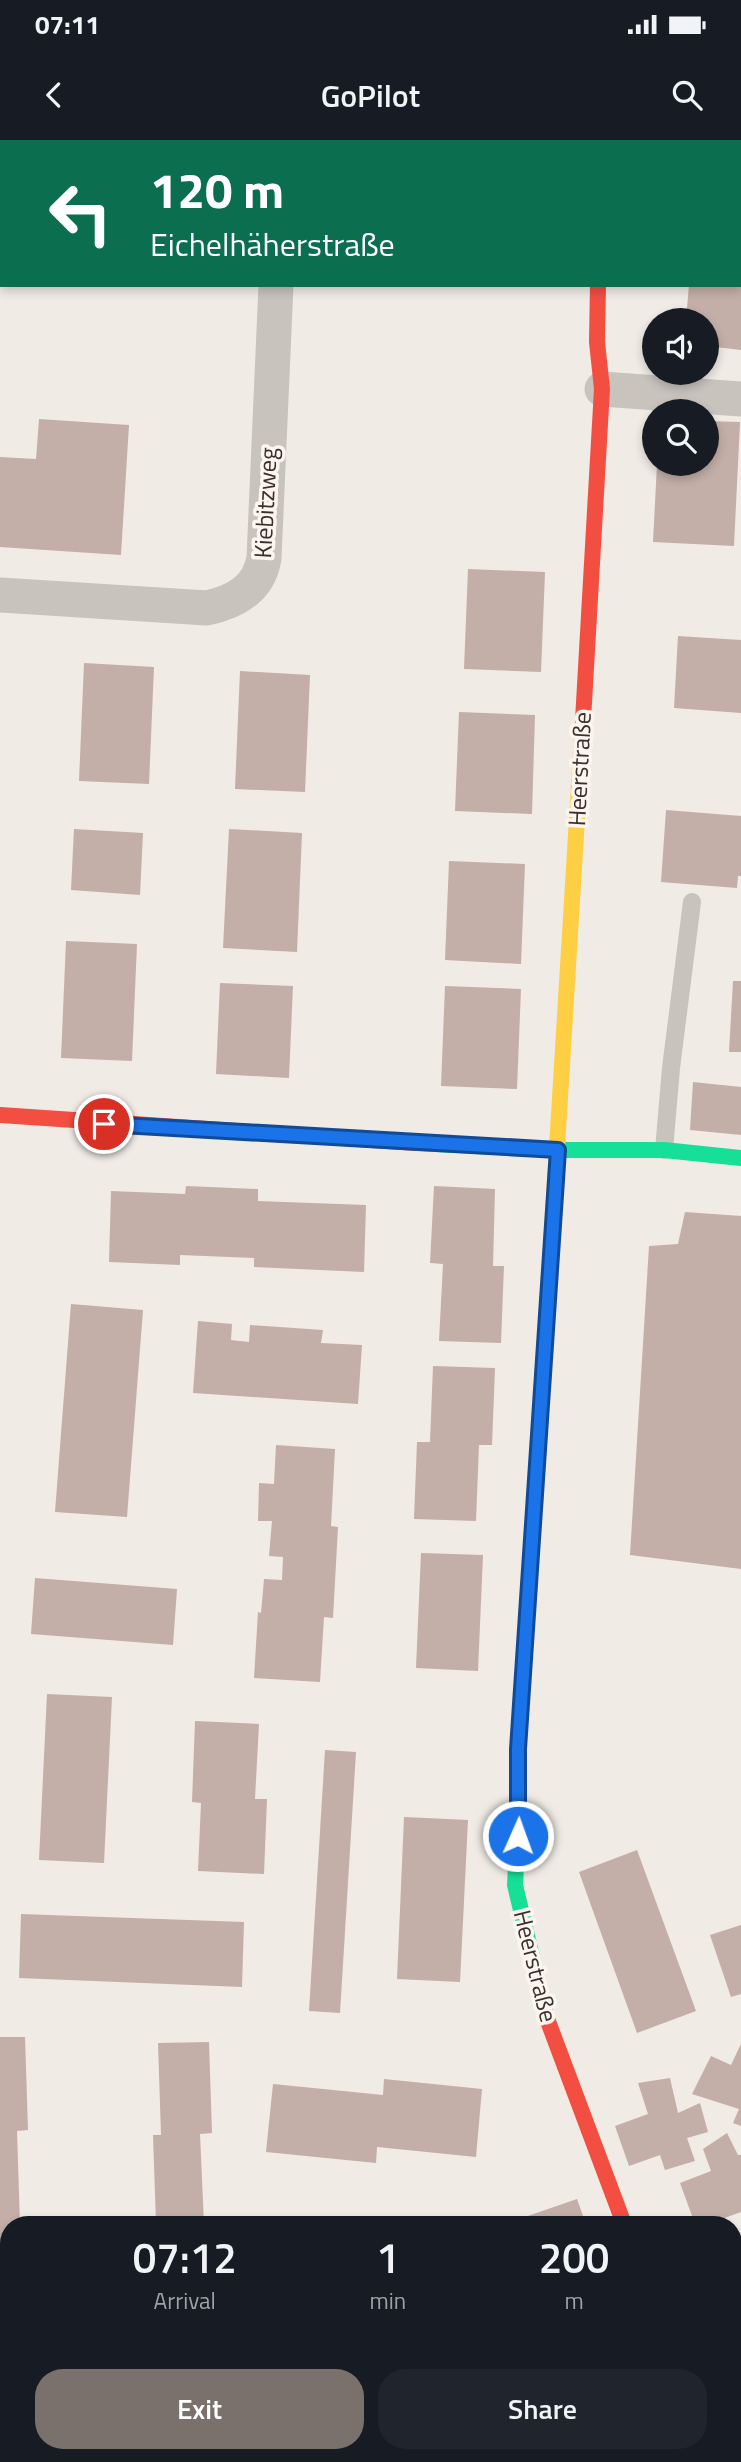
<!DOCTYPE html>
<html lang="en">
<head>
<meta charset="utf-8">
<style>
	body { margin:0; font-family:"Titillium Web",sans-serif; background:#20242c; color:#f1f3f6; height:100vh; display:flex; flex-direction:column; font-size:26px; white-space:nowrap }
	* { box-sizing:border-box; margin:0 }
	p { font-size:23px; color:#9ea1a6 }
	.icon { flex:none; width:38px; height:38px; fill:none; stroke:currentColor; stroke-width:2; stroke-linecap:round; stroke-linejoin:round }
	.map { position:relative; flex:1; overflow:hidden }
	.sheet { position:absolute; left:0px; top:2076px; width:742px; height:247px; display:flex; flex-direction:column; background:#171b24; border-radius:28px 28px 0 0; box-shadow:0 4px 10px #0003 }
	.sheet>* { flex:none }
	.banner { position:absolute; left:0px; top:0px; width:742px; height:147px; box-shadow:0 4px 10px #0003; background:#0b6e4f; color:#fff; overflow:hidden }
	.fabs { position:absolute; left:642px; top:168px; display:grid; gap:14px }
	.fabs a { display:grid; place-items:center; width:77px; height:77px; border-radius:50%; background:#171b24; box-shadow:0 4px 10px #0003; font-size:35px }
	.pin { position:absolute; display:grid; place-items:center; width:60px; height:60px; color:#fff; margin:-30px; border:4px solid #fff; border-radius:50%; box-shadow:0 2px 7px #0007 }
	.me { position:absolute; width:77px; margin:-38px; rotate:2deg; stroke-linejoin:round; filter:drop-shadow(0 0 5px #0008) }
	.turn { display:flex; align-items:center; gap:24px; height:147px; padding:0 35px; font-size:32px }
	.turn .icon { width:91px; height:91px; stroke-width:2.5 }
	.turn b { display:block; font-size:49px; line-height:60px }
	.eta { display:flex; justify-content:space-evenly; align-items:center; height:119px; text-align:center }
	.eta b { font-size:42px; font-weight:600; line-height:49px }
	.action { display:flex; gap:14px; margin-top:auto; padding:14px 35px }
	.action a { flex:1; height:80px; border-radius:28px; background:#7a716c; color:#fff; font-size:28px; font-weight:600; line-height:80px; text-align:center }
	.action a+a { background:#20242c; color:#f1f3f6 }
	.status { display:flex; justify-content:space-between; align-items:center; height:49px; padding:0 35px; background:#171b24; direction:ltr }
	.status svg { height:19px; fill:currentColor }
	header { display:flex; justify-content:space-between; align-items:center; height:91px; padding:0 35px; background:#171b24; font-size:32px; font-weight:600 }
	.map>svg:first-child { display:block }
</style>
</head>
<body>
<div class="status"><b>07:11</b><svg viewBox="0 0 49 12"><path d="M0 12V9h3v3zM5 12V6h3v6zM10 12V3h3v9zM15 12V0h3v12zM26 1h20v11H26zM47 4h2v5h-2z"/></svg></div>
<header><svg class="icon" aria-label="back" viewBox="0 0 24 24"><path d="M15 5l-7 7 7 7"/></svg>GoPilot<svg class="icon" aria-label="search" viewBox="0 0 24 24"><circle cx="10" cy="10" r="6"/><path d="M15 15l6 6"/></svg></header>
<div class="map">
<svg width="741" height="2322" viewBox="0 0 741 2322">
	<rect width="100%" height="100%" fill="#f0ebe5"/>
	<g fill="#c3afa7">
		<path d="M 689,145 L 741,145 L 741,210 L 707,206 L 707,180 L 686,180 Z"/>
		<path d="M 39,279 L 129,285 L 121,415 L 0,407 L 0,317 L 36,319 Z"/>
		<path d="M 707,281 L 740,282 L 734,406 L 653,402 L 657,324 L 707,324 Z"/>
		<path d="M 468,429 L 545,432 L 541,532 L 464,529 Z"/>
		<path d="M 678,496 L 741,500 L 741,573 L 674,568 Z"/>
		<path d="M 84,523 L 154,527 L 149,644 L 79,641 Z"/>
		<path d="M 240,531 L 310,535 L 305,652 L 235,649 Z"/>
		<path d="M 459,572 L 535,575 L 532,674 L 455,671 Z"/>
		<path d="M 666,670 L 741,676 L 741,736 L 738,736 L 737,748 L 661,742 Z"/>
		<path d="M 74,689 L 143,693 L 140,755 L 71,750 Z"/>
		<path d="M 229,689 L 302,693 L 297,812 L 223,808 Z"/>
		<path d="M 449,721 L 525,724 L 521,824 L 445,820 Z"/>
		<path d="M 66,801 L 137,804 L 132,921 L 61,918 Z"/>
		<path d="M 733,841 L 741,841 L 741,912 L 729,912 Z"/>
		<path d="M 220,843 L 293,846 L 289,938 L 216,934 Z"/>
		<path d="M 445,846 L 521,849 L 517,949 L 441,946 Z"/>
		<path d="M 693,942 L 741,947 L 741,995 L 690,990 Z"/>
		<path d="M 186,1046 L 258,1049 L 258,1061 L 366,1065 L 364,1132 L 254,1127 L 254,1118 L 180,1115 L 180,1125 L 109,1122 L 111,1051 L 185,1054 Z"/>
		<path d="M 434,1046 L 495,1049 L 493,1126 L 504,1126 L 501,1203 L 439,1201 L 443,1124 L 430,1123 Z"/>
		<path d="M 685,1072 L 741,1076 L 741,1429 L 630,1415 L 649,1106 L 678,1104 Z"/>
		<path d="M 71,1164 L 143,1170 L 127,1377 L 55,1372 Z"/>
		<path d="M 198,1181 L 232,1184 L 231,1200 L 249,1202 L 250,1185 L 323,1190 L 321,1203 L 362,1205 L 358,1264 L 193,1253 Z"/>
		<path d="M 433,1226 L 495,1228 L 492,1305 L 479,1305 L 476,1381 L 414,1379 L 417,1302 L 430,1302 Z"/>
		<path d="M 276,1305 L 335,1309 L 331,1386 L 338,1387 L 333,1478 L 324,1477 L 320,1542 L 254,1538 L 258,1472 L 261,1473 L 264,1439 L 282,1440 L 283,1417 L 269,1416 L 272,1381 L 258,1381 L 259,1343 L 274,1344 Z"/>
		<path d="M 421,1413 L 483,1415 L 478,1531 L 416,1528 Z"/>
		<path d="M 35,1438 L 177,1449 L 173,1505 L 31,1494 Z"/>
		<path d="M 47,1554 L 112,1557 L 104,1723 L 39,1720 Z"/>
		<path d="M 195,1581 L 259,1584 L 255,1659 L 267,1659 L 264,1734 L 198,1731 L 201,1663 L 192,1662 Z"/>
		<path d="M 325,1610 L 356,1612 L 340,1873 L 309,1871 Z"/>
		<path d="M 404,1677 L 468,1680 L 460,1842 L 397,1839 Z"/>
		<path d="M 637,1710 L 696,1871 L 637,1893 L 579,1732 Z"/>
		<path d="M 21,1774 L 244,1782 L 242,1847 L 19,1838 Z"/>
		<path d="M 741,1785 L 741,1854 L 731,1857 L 710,1795 Z"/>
		<path d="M 0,1897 L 25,1897 L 28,1990 L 17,1991 L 20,2084 L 9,2084 L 9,2130 L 0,2130 Z"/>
		<path d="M 209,1902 L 212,1993 L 200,1994 L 204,2084 L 156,2084 L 153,1995 L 161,1995 L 158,1903 Z"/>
		<path d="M 741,1904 L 741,1986 L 733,1983 L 739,1969 L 692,1954 L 711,1916 L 731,1925 Z"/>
		<path d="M 670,1938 L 678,1973 L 700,1963 L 708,1992 L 687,1998 L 695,2021 L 665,2030 L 660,2015 L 629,2026 L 615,1986 L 648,1974 L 638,1943 Z"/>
		<path d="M 384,1939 L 482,1949 L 476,2017 L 377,2007 L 376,2023 L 266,2012 L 273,1944 L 383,1955 Z"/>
		<path d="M 727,1993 L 738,2015 L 741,2015 L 741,2072 L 708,2084 L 695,2084 L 680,2043 L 711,2031 L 703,2009 Z"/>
		<path d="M 577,2059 L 586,2084 L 525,2084 L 522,2078 Z"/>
		<path d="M 741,2124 L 741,2223 L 740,2223 L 733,2201 L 733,2127 Z"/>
		<rect x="79" y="2314" width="52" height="8"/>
		<path d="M 153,2314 L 184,2314 L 185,2322 L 154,2322 Z"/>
		<path d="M 253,2314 L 281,2314 L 348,2320 L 348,2322 L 252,2322 Z"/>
		<path d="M 363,2314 L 437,2314 L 462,2316 L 462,2322 L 363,2322 Z"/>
		<path d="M 595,2314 L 623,2314 L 605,2322 L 594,2322 Z"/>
		<path d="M 634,2314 L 683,2314 L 686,2322 L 637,2322 Z"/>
	</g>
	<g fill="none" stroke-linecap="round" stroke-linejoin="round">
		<g stroke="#c9c3be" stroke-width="18">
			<path d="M 664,1010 L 671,928 L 692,762"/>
			<path d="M 202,2322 L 202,2314"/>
		</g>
		<g stroke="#c9c3be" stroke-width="35">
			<path d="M 234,0 L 265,2"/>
			<path d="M 651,0 L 652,2"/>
			<path d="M 536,2 L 537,0"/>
			<path d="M 740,30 L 741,30"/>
			<path d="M 602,249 L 741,259"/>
			<path d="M 0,455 L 207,468 C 235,462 259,449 264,418 L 276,145"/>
			<path d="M 713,2314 L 717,2322"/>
		</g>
		<g stroke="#16e098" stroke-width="16">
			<path d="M 416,1003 L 558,1010 L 664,1010 L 741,1018"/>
			<path d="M 535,1829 L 515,1745 L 519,1672 L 518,1609 L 548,1155"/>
		</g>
		<path stroke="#ffcf43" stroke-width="16" d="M 548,1155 L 583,580"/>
		<g stroke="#f24e42" stroke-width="16">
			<path d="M 583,580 L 602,249 L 597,202 L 598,145"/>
			<path d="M 0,975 L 416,1003"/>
			<path d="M 535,1829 L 546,1876 L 624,2084"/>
		</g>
	</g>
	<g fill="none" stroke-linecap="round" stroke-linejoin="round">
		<defs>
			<path id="route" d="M 104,984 L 558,1010 L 518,1609 L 518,1696"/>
		</defs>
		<use href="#route" stroke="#114b97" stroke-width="18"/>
		<use href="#route" stroke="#1a73e8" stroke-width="12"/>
	</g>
	<g text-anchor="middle" stroke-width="7" stroke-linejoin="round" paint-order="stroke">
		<g font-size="24" fill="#3b302b" stroke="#fbf5ee">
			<text transform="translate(266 363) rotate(-87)" y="8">Kiebitzweg</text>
			<text transform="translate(580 629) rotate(-87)" y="8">Heerstraße</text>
			<text transform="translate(535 1826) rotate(76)" y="8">Heerstraße</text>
		</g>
	</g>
</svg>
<div class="fabs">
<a><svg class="icon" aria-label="sound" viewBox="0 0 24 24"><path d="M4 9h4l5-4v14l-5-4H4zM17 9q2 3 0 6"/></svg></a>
<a><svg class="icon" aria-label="search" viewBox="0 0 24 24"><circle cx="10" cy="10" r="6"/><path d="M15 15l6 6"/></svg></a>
</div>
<div class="pin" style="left:104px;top:984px;background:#d93025"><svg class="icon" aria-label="arrive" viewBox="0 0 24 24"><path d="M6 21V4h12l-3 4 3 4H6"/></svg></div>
<svg class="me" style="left:518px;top:1696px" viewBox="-20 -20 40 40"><circle r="17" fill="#1a73e8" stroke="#fff" stroke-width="3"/><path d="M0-11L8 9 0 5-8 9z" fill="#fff"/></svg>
<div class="banner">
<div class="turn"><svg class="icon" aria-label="left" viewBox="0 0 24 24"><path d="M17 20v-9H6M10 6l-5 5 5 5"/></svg><div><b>120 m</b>Eichelhäherstraße</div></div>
</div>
<section class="sheet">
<div class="eta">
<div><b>07:12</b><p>Arrival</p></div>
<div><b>1</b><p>min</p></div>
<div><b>200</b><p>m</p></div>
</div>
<div class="action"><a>Exit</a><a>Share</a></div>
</section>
</div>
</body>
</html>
